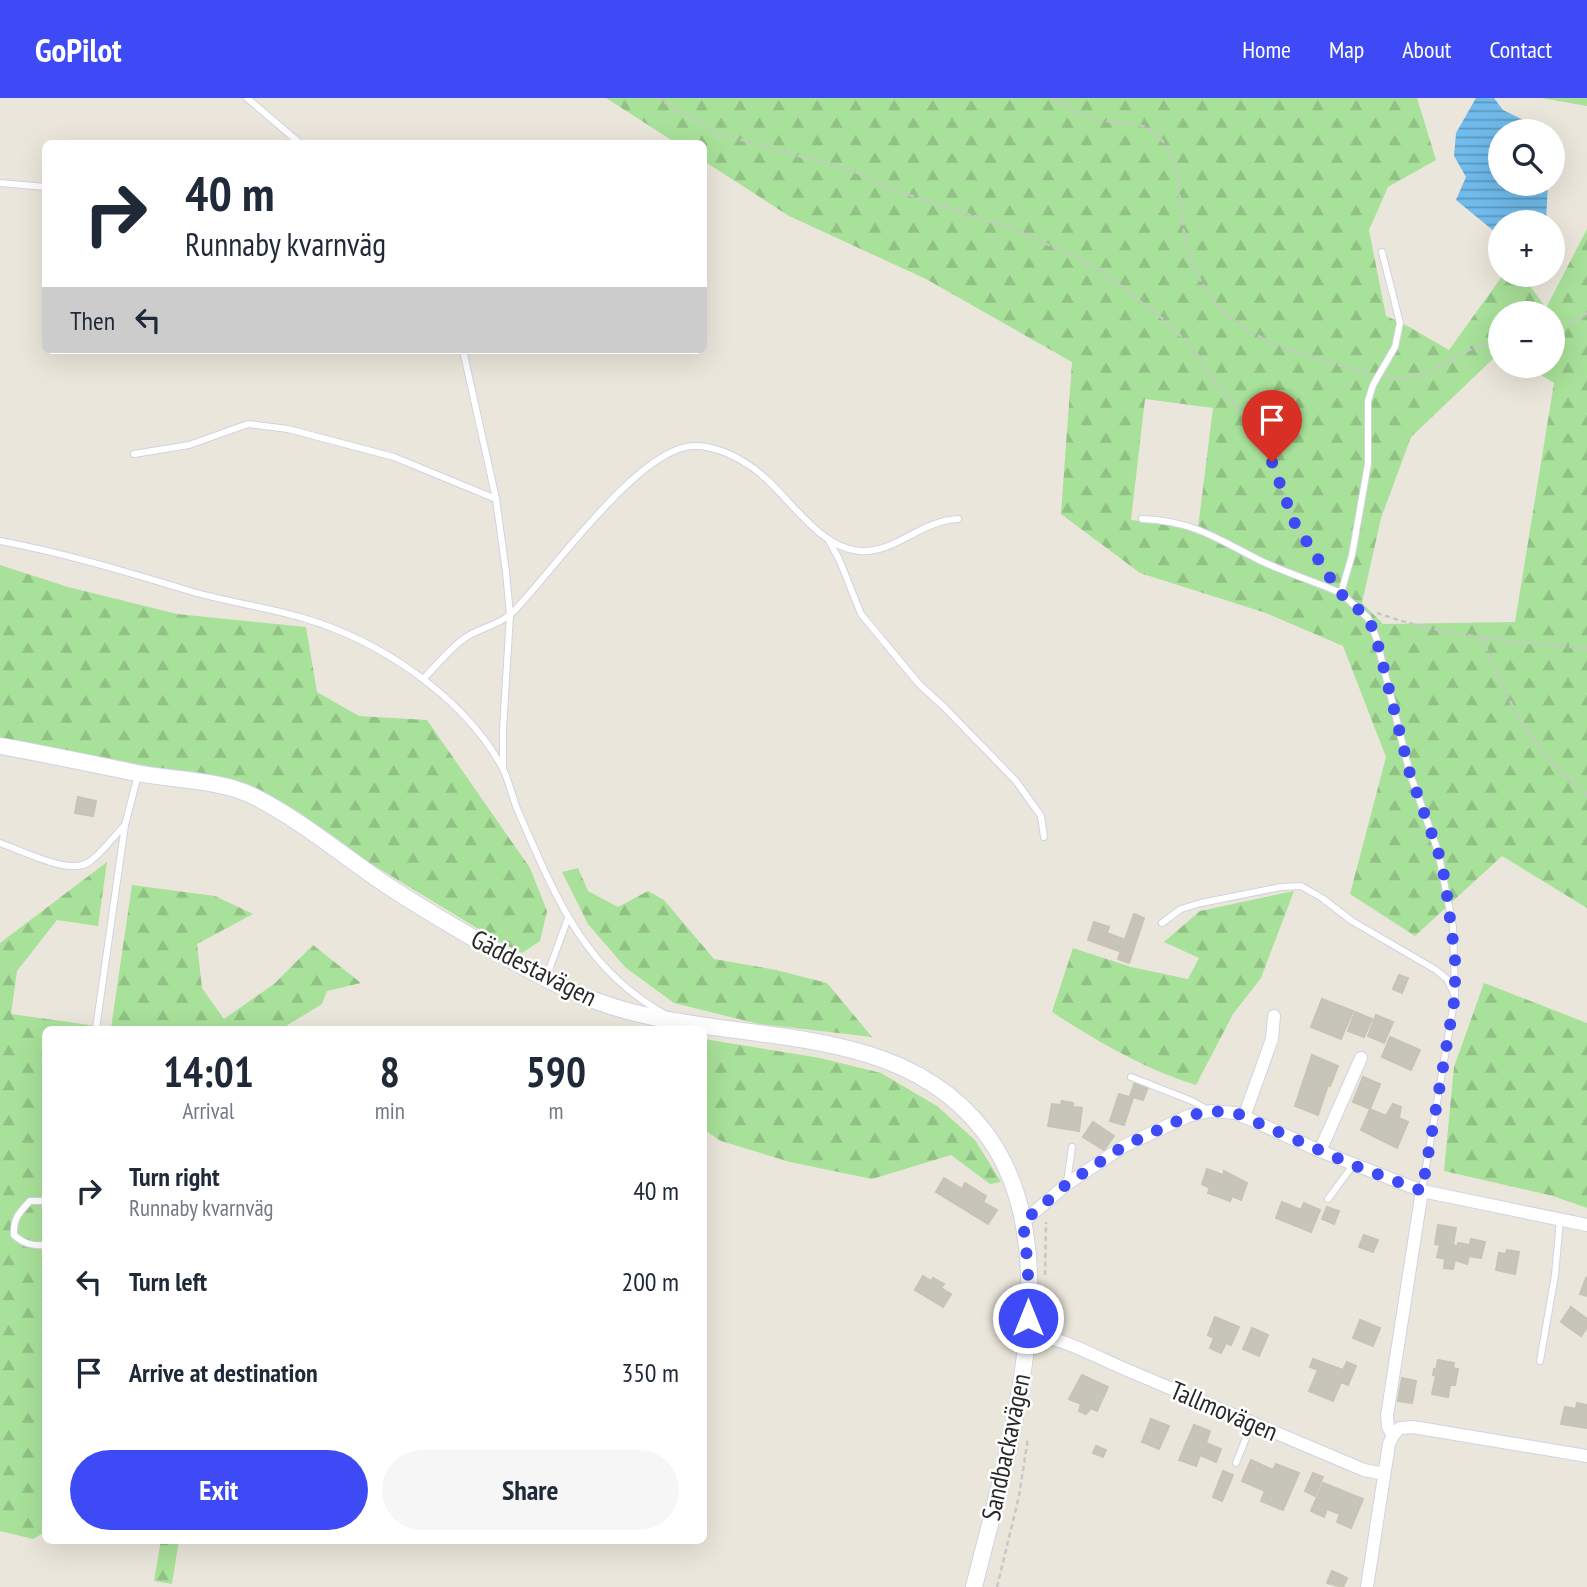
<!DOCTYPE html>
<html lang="en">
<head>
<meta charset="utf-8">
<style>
	body { margin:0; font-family:"PT Sans Narrow",sans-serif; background:#f6f6f7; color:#1f2937; height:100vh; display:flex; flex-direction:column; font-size:26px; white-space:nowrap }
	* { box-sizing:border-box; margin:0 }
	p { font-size:23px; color:#747a83 }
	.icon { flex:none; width:38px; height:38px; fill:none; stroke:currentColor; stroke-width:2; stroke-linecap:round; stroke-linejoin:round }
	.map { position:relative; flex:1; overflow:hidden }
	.drawer { position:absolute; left:42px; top:928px; width:665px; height:518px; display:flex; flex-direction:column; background:#fff; border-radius:10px; box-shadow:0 7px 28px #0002 }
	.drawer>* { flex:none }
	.banner { position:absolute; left:42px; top:42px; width:665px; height:214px; border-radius:10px; box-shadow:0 7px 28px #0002; background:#fff; color:#1f2937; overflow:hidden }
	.tools { position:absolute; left:1488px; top:21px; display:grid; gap:14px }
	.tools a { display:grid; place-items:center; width:77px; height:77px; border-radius:50%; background:#fff; box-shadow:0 7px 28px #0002; font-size:35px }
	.pin { position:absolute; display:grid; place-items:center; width:60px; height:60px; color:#fff; margin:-72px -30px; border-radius:50% 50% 50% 0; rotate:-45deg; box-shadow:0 0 7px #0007 }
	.pin .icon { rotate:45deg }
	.me { position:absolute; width:77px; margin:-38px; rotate:0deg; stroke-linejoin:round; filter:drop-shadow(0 0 5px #0008) }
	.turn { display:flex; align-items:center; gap:24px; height:147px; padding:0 28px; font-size:32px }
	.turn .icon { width:91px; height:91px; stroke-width:2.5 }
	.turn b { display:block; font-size:49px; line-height:60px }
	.then { display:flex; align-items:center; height:66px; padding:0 28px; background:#0003; gap:14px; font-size:26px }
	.eta { display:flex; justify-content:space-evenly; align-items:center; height:119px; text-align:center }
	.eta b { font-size:42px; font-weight:700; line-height:49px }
	.primary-button { display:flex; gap:14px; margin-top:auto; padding:14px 28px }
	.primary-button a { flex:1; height:80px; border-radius:42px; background:#3e4af5; color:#fff; font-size:28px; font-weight:700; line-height:80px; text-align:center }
	.primary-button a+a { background:#f6f6f7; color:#1f2937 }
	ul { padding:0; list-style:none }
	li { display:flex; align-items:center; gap:21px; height:91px; padding:0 28px }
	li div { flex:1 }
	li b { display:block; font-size:26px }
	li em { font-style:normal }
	header { display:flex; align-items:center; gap:42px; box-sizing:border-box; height:98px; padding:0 35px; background:#3e4af5; color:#fff }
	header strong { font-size:33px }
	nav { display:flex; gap:38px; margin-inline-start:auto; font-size:24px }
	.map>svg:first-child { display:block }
</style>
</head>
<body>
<header>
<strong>GoPilot</strong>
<nav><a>Home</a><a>Map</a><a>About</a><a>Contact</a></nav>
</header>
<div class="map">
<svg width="1587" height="1489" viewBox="0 0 1587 1489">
	<defs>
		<pattern id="forest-firs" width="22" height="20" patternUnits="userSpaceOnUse" patternTransform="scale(1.75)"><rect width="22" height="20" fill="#a8e199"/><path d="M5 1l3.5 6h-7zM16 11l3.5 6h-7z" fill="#91c184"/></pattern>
		<pattern id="water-rules" width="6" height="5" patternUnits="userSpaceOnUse" patternTransform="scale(1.75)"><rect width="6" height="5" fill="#70bbeb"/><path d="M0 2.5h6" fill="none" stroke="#5c98be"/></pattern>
	</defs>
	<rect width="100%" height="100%" fill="#ebe6db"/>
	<path fill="#a8e199" d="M 1541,0 L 1587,0 L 1587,8 Z"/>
	<g fill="url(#forest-firs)" fill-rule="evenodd">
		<path d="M 606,0 L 1417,0 L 1436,62 L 1388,89 L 1369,132 L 1386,218 L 1404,226 L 1449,252 L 1503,177 L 1522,177 L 1546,210 L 1587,131 L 1587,810 L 1502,758 L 1415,838 L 1350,796 L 1386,659 L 1343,548 L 1266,515 L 1140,475 L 1061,416 L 1072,264 L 926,181 L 789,118 L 704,63 L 704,46 L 676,45 ZM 1500,215 L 1552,215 L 1552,268 L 1526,268 L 1554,285 L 1515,524 L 1383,526 L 1362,505 L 1381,420 L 1411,339 L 1494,260 L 1500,261 ZM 1145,301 L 1213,310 L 1198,430 L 1131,422 Z"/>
		<path d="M 0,467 L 68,489 L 177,516 L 306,529 L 317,594 L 359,618 L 427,622 L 530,770 L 547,813 L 540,843 L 522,855 L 498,843 L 357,757 L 207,679 L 0,641 Z"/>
		<path d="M 107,764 L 98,828 L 57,822 L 17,873 L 11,916 L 111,930 L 132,787 L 215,798 L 253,816 L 197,846 L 202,890 L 224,921 L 274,886 L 313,847 L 361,885 L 327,893 L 322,906 L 281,931 L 46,931 L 45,1434 L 33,1441 L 0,1433 L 0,845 Z"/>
		<path d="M 578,770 L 588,793 L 618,809 L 648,793 L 664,802 L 714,861 L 776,872 L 827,885 L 872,939 L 759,926 L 674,905 L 625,869 L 588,826 L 562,774 Z"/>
		<path d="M 1294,793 L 1261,880 L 1233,916 L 1196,987 C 1144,971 1097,943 1052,914 L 1073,850 L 1131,869 L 1188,881 L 1199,860 L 1164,844 L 1200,813 Z"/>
		<path d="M 1484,885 L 1587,925 L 1587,1110 L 1553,1098 L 1444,1073 L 1454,969 Z"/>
		<path d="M 704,941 L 820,960 L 881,975 L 937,1008 L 975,1042 L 1001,1084 L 990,1086 L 951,1057 L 872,1081 L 790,1064 L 721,1043 L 704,1032 Z"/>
		<path d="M 161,1442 L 179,1442 L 172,1486 L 154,1483 Z"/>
	</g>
	<path fill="url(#water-rules)" d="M 1476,0 L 1494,0 L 1503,12 L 1546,33 L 1500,33 L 1500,86 L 1548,86 L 1546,124 L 1500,124 L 1500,138 L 1456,102 L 1466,79 L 1454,58 L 1456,35 Z"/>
	<g fill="#c7c4ba" stroke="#c7c3b5" stroke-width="2">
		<path d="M 78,699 L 96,703 L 93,718 L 75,715 Z"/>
		<path d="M 1134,816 L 1144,820 L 1129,865 L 1118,861 Z"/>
		<path d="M 1094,824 L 1109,829 L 1107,835 L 1123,841 L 1119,853 L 1088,842 Z"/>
		<path d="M 1399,877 L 1408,880 L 1402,895 L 1393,891 Z"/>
		<path d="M 1322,901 L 1353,913 L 1341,941 L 1311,929 Z"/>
		<path d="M 1355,914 L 1372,921 L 1364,939 L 1348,933 Z"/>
		<path d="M 1376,917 L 1393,924 L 1384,945 L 1368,938 Z"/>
		<path d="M 1390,939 L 1420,952 L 1411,972 L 1382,959 Z"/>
		<path d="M 1312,957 L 1338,968 L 1330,988 L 1328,987 L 1318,1017 L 1295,1008 Z"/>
		<path d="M 1363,979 L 1380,986 L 1370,1011 L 1353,1004 Z"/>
		<path d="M 1135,984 L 1148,989 L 1143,1002 L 1130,998 Z"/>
		<path d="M 1119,996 L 1133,1000 L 1124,1027 L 1110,1023 Z"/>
		<path d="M 1062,1003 L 1073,1005 L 1073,1009 L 1082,1010 L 1079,1033 L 1048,1028 L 1052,1006 L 1061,1007 Z"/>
		<path d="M 1393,1006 L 1401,1009 L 1399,1020 L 1408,1024 L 1397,1050 L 1361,1032 L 1370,1011 L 1386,1018 Z"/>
		<path d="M 1093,1024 L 1114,1038 L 1104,1052 L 1083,1039 Z"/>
		<path d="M 1207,1071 L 1223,1077 L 1224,1073 L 1247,1085 L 1241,1102 L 1232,1098 L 1230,1103 L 1208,1095 L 1210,1090 L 1202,1086 Z"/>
		<path d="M 944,1080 L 962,1091 L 965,1085 L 986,1098 L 983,1104 L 997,1112 L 988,1126 L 936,1094 Z"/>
		<path d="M 1282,1104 L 1301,1112 L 1304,1105 L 1320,1112 L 1311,1134 L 1276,1120 Z"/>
		<path d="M 1327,1109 L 1339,1113 L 1334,1126 L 1322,1121 Z"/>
		<path d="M 1438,1127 L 1456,1130 L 1453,1147 L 1458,1148 L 1458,1145 L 1470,1147 L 1471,1141 L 1485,1144 L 1481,1160 L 1469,1158 L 1467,1166 L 1455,1162 L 1453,1171 L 1444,1170 L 1445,1161 L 1437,1159 L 1440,1147 L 1435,1146 Z"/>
		<path d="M 1364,1137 L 1378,1142 L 1373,1154 L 1359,1149 Z"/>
		<path d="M 1507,1152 L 1519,1154 L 1515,1176 L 1496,1172 L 1499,1155 L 1506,1156 Z"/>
		<path d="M 923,1178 L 931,1183 L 933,1180 L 944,1186 L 941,1190 L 951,1196 L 943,1209 L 915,1192 Z"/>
		<path d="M 1586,1180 L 1587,1181 L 1587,1198 L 1580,1196 Z"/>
		<path d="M 1571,1209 L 1587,1221 L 1587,1229 L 1581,1238 L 1561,1224 Z"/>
		<path d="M 1215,1219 L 1239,1229 L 1231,1247 L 1226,1245 L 1221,1255 L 1210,1250 L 1214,1240 L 1208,1237 Z"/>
		<path d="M 1360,1222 L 1380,1230 L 1373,1248 L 1353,1240 Z"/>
		<path d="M 1252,1230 L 1268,1237 L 1259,1258 L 1243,1251 Z"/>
		<path d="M 1313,1261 L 1343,1272 L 1347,1264 L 1356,1268 L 1348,1287 L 1341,1284 L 1333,1303 L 1309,1293 L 1318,1272 L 1310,1269 Z"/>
		<path d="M 1438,1262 L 1454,1265 L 1453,1270 L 1458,1271 L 1455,1287 L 1450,1287 L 1448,1299 L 1432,1296 L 1436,1278 L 1433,1277 L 1434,1271 L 1436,1272 Z"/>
		<path d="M 1082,1277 L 1108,1289 L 1097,1313 L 1091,1310 L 1086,1316 L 1079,1313 L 1081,1306 L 1069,1301 Z"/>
		<path d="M 1402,1280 L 1416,1283 L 1412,1305 L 1398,1303 Z"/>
		<path d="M 1577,1305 L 1587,1307 L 1587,1330 L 1561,1326 L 1565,1309 L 1576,1311 Z"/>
		<path d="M 1151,1321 L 1169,1328 L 1159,1351 L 1142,1344 Z"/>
		<path d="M 1194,1327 L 1210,1333 L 1206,1345 L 1221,1351 L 1216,1364 L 1200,1357 L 1196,1368 L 1179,1362 Z"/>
		<path d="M 1096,1348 L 1106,1352 L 1103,1359 L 1093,1355 Z"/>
		<path d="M 1251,1362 L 1273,1372 L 1276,1366 L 1299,1375 L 1283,1412 L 1261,1403 L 1265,1393 L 1242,1383 Z"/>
		<path d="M 1223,1373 L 1233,1377 L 1222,1403 L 1213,1399 Z"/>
		<path d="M 1313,1375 L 1323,1379 L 1315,1398 L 1305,1393 Z"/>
		<path d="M 1323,1385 L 1363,1401 L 1351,1430 L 1337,1424 L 1340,1416 L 1327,1411 L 1324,1419 L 1311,1413 Z"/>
		<path d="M 1332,1473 L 1347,1480 L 1343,1489 L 1327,1485 Z"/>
	</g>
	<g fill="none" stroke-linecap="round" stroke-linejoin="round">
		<defs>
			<g id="service">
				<path d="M 247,0 L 301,46"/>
				<path d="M 0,85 L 46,89"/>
				<path d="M 1382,154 L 1400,225 L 1395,249 L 1373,287 L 1368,303 L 1368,366 L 1352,457 L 1341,495 L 1368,520 L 1376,539 L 1410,676 L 1438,753 L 1453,829 L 1455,898 L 1422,1093"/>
				<path d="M 463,252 L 496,401 L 506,474 L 510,517 L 503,631 L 503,670"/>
				<path d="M 134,356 L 189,347 L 248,326 L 288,331 L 394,359 L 496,401"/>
				<path d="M 1142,421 C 1193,423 1216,440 1259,462 C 1286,475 1314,483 1341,495"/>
				<path d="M 828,441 L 839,461 L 861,516 L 919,586 L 944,609 L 1016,683 L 1041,718 L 1044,739"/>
				<path d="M 0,443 C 64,455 127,474 190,493 C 227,504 266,509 303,520 C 379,542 463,598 502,669 C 509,682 512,699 518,713 C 554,794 581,869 663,915"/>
				<path d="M 424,580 C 437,567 450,550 465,540 C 479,530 500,527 512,515 C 551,476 638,350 693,348 C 711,347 732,356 747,366 C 784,388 814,449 859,453 C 895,456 919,423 958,421"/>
				<path d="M 0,745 C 21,752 70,778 89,764 C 102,755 113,739 124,728"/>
				<path d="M 1162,825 L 1181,811 L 1201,805 L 1281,789 L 1301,788 L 1322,800 L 1352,823 L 1436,872 L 1447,881 L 1454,896"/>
				<path d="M 546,880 L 568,820"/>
				<path d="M 96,931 L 125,727 L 138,677"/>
				<path d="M 1131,979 L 1192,1003 L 1208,1012"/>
				<path d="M 1067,1084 L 1072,1049"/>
				<path d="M 1328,1101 L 1353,1067"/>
				<path d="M 46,1103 L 30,1103 C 19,1115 13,1120 14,1137 C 24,1146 32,1148 46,1147"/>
				<path d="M 1540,1263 L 1555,1177 L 1560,1122"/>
				<path d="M 1236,1365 L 1252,1325"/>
			</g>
			<g id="minor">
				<path d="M 1244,1019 L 1272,941 L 1274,918"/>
				<path d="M 1320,1053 L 1361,960"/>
				<path d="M 1023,1124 L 1067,1086 L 1124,1048 L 1188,1018 L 1210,1013 L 1236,1015 L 1320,1053 L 1422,1093 L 1587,1127"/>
				<path d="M 1027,1235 C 1065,1240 1097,1260 1132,1274 C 1209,1307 1287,1339 1364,1372 L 1384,1376"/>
				<path d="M 1393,1337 L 1388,1329 L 1387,1318 L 1422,1093"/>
				<path d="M 1367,1489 L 1389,1346 L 1393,1337 L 1400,1330 L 1413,1329 L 1587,1358"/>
			</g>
			<path id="tertiary" d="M 0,648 C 46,656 92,666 137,675 C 173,682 219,682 251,697 C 300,721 343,758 388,788 C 420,809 454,829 487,848 C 523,869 560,890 599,904 C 730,952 909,913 995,1049 C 1069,1168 1005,1363 974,1489"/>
		</defs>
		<use href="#service" stroke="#d1d2e2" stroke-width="8"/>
		<use href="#minor" stroke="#d1d2e2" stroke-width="14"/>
		<use href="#tertiary" stroke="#d1d2e2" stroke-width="18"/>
		<g stroke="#c7c7c7" stroke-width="2.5" stroke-dasharray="5 3.5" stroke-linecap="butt">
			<path d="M 657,0 L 717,35 L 853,73 L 900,94 L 1008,129 L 1079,160 L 1104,175 L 1164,222 L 1194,251 L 1215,285 L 1245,317 L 1265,344 L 1294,424 L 1329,478"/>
			<path d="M 1052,0 C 1064,6 1077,16 1090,20 C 1113,27 1142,19 1160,40 C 1180,62 1178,94 1182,121 C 1196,232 1275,250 1368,275"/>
			<path d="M 1552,231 L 1574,224 L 1587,215"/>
			<path d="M 1388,280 C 1416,286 1443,265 1467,253 C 1477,248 1489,246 1500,243"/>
			<path d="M 1377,515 C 1445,539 1516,544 1587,550"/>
			<path d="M 1482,541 L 1518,620 L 1558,672 L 1587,697"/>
			<path d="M 1045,1177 L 1046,1124"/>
			<path d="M 997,1489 L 1019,1398 L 1028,1340"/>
		</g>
		<use href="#service" stroke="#fff" stroke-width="6"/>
		<use href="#minor" stroke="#fff" stroke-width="12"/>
		<use href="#tertiary" stroke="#fff" stroke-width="16"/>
	</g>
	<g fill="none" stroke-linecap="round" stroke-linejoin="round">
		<path stroke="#3e4af5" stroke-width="12" stroke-dasharray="0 21.6" d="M 1028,1220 L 1028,1169 L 1023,1124 L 1067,1086 L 1124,1048 L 1188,1018 L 1210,1013 L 1236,1015 L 1353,1067 L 1422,1093 L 1455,898 L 1455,859 L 1445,782 L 1438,753 L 1410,676 L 1376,539 L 1368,520 L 1340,495 L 1294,424 L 1272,364"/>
	</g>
	<g text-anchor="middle" stroke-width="5" stroke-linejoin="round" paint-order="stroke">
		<g font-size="26" fill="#292929" stroke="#fff">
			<text transform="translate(534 870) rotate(27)" y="9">Gäddestavägen</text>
			<text transform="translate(1224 1313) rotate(23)" y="9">Tallmovägen</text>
			<text transform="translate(1006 1349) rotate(-78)" y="9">Sandbackavägen</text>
		</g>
	</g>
</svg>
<div class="tools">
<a><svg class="icon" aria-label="search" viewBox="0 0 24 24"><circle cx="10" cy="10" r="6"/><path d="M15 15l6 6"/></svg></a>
<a>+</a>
<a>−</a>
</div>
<div class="pin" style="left:1272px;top:364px;background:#d93025"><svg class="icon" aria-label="arrive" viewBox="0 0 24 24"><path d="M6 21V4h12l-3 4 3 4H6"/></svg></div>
<svg class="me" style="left:1028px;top:1220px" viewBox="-20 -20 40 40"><circle r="17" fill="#3e4af5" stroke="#fff" stroke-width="3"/><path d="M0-11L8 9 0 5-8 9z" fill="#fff"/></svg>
<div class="banner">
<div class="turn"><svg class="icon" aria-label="right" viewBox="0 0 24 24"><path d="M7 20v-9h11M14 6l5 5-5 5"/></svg><div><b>40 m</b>Runnaby kvarnväg</div></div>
<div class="then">Then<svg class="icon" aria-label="left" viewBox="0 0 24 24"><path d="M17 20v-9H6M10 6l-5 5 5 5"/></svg></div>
</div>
<section class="drawer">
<div class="eta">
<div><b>14:01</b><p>Arrival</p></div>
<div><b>8</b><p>min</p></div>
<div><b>590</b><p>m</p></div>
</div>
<ul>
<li><svg class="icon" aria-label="right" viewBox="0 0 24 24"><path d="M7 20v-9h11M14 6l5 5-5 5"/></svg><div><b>Turn right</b><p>Runnaby kvarnväg</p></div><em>40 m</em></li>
<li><svg class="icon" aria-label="left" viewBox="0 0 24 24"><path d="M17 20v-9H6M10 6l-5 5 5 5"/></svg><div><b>Turn left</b></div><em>200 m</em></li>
<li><svg class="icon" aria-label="arrive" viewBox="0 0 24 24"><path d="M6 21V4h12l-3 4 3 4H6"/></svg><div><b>Arrive at destination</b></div><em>350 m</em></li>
</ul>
<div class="primary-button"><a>Exit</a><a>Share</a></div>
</section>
</div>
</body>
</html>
